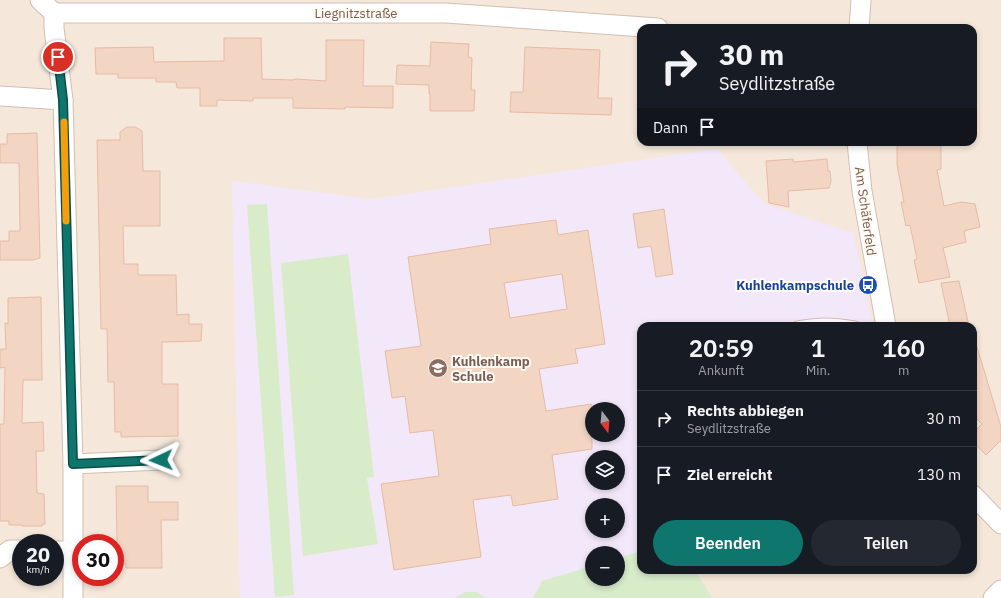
<!DOCTYPE html>
<html lang="de">
<head>
<meta charset="utf-8">
<style>
	body { margin:0; font-family:"IBM Plex Sans",sans-serif; background:#242831; color:#f1f3f6; height:100vh; display:flex; flex-direction:column; font-size:15px; white-space:nowrap }
	* { box-sizing:border-box; margin:0 }
	p { font-size:13px; color:#9ea1a6 }
	.icon { flex:none; width:22px; height:22px; fill:none; stroke:currentColor; stroke-width:2; stroke-linecap:round; stroke-linejoin:round }
	.map { position:relative; flex:1; overflow:hidden }
	.sheet { position:absolute; left:637px; top:322px; width:340px; height:252px; display:flex; flex-direction:column; background:#171b24; border-radius:12px; box-shadow:0 2px 6px #0003 }
	.sheet>* { flex:none }
	.hud { position:absolute; left:637px; top:24px; width:340px; height:122px; border-radius:12px; box-shadow:0 2px 6px #0003; background:#171b24; color:#f1f3f6; overflow:hidden }
	.needle { width:26px; rotate:164deg }
	.tools { position:absolute; left:585px; top:402px; display:grid; gap:8px }
	.tools a { display:grid; place-items:center; width:40px; height:40px; border-radius:50%; background:#171b24; box-shadow:0 2px 6px #0003; font-size:20px }
	.speed { position:absolute; left:12px; top:534px; display:flex; gap:8px; font-size:20px; font-weight:700; text-align:center }
	.speed>* { display:grid; place-content:center; width:52px; height:52px; border-radius:50%; background:#171b24; box-shadow:0 2px 6px #0003; line-height:1 }
	.speed small { font-size:10px; font-weight:400 }
	.speed .limit { border:6px solid #d22; background:#fff; color:#111 }
	.pin { position:absolute; display:grid; place-items:center; width:34px; height:34px; color:#fff; margin:-17px; border:2px solid #fff; border-radius:50%; box-shadow:0 1px 4px #0007 }
	.me { position:absolute; width:44px; margin:-22px; rotate:268deg; stroke-linejoin:round; filter:drop-shadow(0 0 3px #0008) }
	.turn { display:flex; align-items:center; gap:14px; height:84px; padding:0 16px; font-size:18px }
	.turn .icon { width:52px; height:52px; stroke-width:2.5 }
	.turn b { display:block; font-size:28px; line-height:34px }
	.then { display:flex; align-items:center; height:38px; padding:0 16px; background:#0003; gap:8px; font-size:15px }
	.eta { display:flex; justify-content:space-evenly; align-items:center; height:68px; text-align:center }
	.eta b { font-size:24px; font-weight:600; line-height:28px }
	.primary-button { display:flex; gap:8px; margin-top:auto; padding:8px 16px }
	.primary-button a { flex:1; height:46px; border-radius:24px; background:#0f766e; color:#fff; font-size:16px; font-weight:600; line-height:46px; text-align:center }
	.primary-button a+a { background:#242831; color:#f1f3f6 }
	ul { padding:0; list-style:none }
	li { display:flex; align-items:center; gap:12px; height:56px; padding:0 16px; border-top:1px solid #363941 }
	li div { flex:1 }
	li b { display:block; font-size:15px }
	li em { font-style:normal }
	.map>svg:first-child { display:block }
</style>
</head>
<body>
<div class="map">
<svg width="1001" height="598" viewBox="0 0 1001 598">
	<rect width="100%" height="100%" fill="#fdf6ec"/>
	<path fill="#f5e8da" fill-rule="evenodd" d="M 0,0 L 1001,0 L 1001,598 L 0,598 ZM 641,28 L 973,28 L 973,142 L 641,142 ZM 641,326 L 973,326 L 973,570 L 641,570 ZM 592,409 L 618,409 L 618,435 L 592,435 ZM 592,457 L 618,457 L 618,483 L 592,483 ZM 592,505 L 618,505 L 618,531 L 592,531 ZM 21,543 L 55,543 L 55,577 L 21,577 ZM 81,543 L 115,543 L 115,577 L 81,577 ZM 592,553 L 618,553 L 618,579 L 592,579 Z"/>
	<path fill="#f3e8fa" fill-rule="evenodd" d="M 717,149 L 763,203 L 853,233 L 873,326 L 641,326 L 641,474 L 638,477 L 641,482 L 641,570 L 695,570 L 712,598 L 240,598 L 232,181 L 372,199 ZM 592,409 L 618,409 L 618,435 L 592,435 ZM 592,457 L 618,457 L 618,483 L 592,483 ZM 592,505 L 618,505 L 618,531 L 592,531 ZM 592,553 L 618,553 L 618,579 L 592,579 Z"/>
	<g fill="#d8ecc9">
		<path d="M 267,204 L 294,595 L 275,597 L 247,205 Z"/>
		<path d="M 348,254 L 374,477 L 367,478 L 378,544 L 303,556 L 281,263 Z"/>
		<path d="M 641,551 L 641,570 L 695,570 L 712,598 L 533,598 L 542,581 L 592,566 L 592,579 L 618,579 L 618,558 Z"/>
		<path d="M 466,592 L 476,592 L 486,598 L 454,598 Z"/>
	</g>
	<g fill="#f3d5c3" stroke="#e6bba3" fill-rule="evenodd">
		<path d="M 224,38 L 261,38 L 262,79 L 293,80 L 295,79 L 326,81 L 326,40 L 364,40 L 363,86 L 393,86 L 393,108 L 345,107 L 345,109 L 293,108 L 293,98 L 253,98 L 253,101 L 217,100 L 217,106 L 200,106 L 200,88 L 177,88 L 176,82 L 156,82 L 156,78 L 118,78 L 118,74 L 96,74 L 95,48 L 153,47 L 154,62 L 224,61 Z"/>
		<path d="M 431,42 L 469,44 L 468,57 L 472,58 L 471,90 L 475,90 L 474,111 L 430,111 L 430,94 L 429,94 L 429,85 L 396,84 L 397,65 L 430,66 Z"/>
		<path d="M 525,47 L 600,50 L 598,98 L 612,98 L 611,115 L 510,112 L 511,92 L 523,92 Z"/>
		<path d="M 127,127 L 135,127 L 142,131 L 143,171 L 160,171 L 160,226 L 123,226 L 124,264 L 138,264 L 138,275 L 176,275 L 177,315 L 189,314 L 189,324 L 202,324 L 201,341 L 162,342 L 162,384 L 178,384 L 178,436 L 121,437 L 121,432 L 115,432 L 114,382 L 108,382 L 107,329 L 101,329 L 97,140 L 120,140 L 120,132 Z"/>
		<path d="M 37,133 L 40,258 L 33,260 L 0,260 L 0,241 L 9,241 L 9,231 L 20,231 L 19,163 L 0,163 L 0,144 L 7,144 L 7,134 Z"/>
		<path d="M 897,142 L 941,142 L 941,169 L 937,170 L 944,206 L 961,202 L 975,204 L 980,227 L 964,231 L 966,242 L 943,248 L 950,277 L 919,283 L 914,260 L 917,259 L 910,225 L 906,226 L 901,202 L 904,202 L 897,165 Z"/>
		<path d="M 793,159 L 793,162 L 827,159 L 828,171 L 830,171 L 831,181 L 829,188 L 788,191 L 789,207 L 769,203 L 766,161 Z"/>
		<path d="M 664,209 L 673,274 L 656,277 L 651,246 L 638,248 L 633,214 Z"/>
		<path d="M 556,220 L 558,235 L 588,230 L 605,344 L 575,349 L 578,363 L 539,369 L 546,411 L 591,404 L 592,413 L 592,449 L 552,455 L 558,499 L 513,506 L 511,495 L 473,500 L 481,557 L 394,570 L 381,484 L 439,476 L 433,430 L 410,433 L 405,396 L 392,398 L 385,351 L 421,346 L 408,257 L 491,244 L 489,229 ZM 562,274 L 567,309 L 510,318 L 504,283 Z"/>
		<path d="M 959,281 L 969,326 L 950,326 L 941,283 Z"/>
		<path d="M 41,297 L 42,380 L 23,380 L 22,423 L 43,422 L 44,451 L 36,451 L 37,493 L 44,494 L 45,524 L 42,524 L 42,526 L 22,526 L 22,525 L 9,525 L 9,521 L 0,521 L 0,424 L 4,424 L 5,367 L 0,368 L 0,349 L 6,349 L 5,323 L 8,324 L 8,298 Z"/>
		<path d="M 977,347 L 1001,427 L 1001,442 L 1000,441 L 986,455 L 973,442 L 973,433 L 982,424 L 973,415 L 973,348 Z"/>
		<path d="M 116,486 L 148,486 L 148,502 L 178,502 L 178,520 L 161,520 L 162,568 L 126,568 L 126,564 L 115,564 L 115,542 L 117,541 Z"/>
	</g>
	<g fill="none" stroke-linecap="round" stroke-linejoin="round">
		<defs>
			<path id="lane" d="M 797,326 C 820,322 832,322 855,326"/>
			<g id="street">
				<path d="M 40,0 L 54,13 L 54,28 L 63,100 L 73,464 L 73,598"/>
				<path d="M 54,13 L 446,13 L 658,28"/>
				<path d="M 859,28 L 861,0"/>
				<path d="M 0,96 L 63,100"/>
				<path d="M 857,142 L 862,191 L 886,326"/>
				<path d="M 73,464 L 161,460"/>
				<path d="M 973,495 L 1001,524"/>
				<path d="M 55,551 L 72,551"/>
				<path d="M 0,558 L 10,550 L 21,550"/>
				<path d="M 993,598 L 1001,590"/>
			</g>
		</defs>
		<use href="#lane" stroke="#d1beb0" stroke-width="11"/>
		<use href="#street" stroke="#d1beb0" stroke-width="21"/>
		<use href="#lane" stroke="#fff" stroke-width="9"/>
		<use href="#street" stroke="#fff" stroke-width="19"/>
	</g>
	<g fill="none" stroke-linecap="round" stroke-linejoin="round">
		<defs>
			<path id="route" d="M 58,57 L 63,100 L 73,464 L 161,460"/>
		</defs>
		<use href="#route" stroke="#0a4d48" stroke-width="10"/>
		<use href="#route" stroke="#0f766e" stroke-width="7"/>
		<path stroke="#f59e0b" stroke-width="7" d="M 64,122 L 66,221"/>
	</g>
	<defs>
		<symbol id="bus-disc" viewBox="-11 -11 22 22"><circle r="9.5" fill="#1a4fb4" stroke="#fffaf3"/><path d="M-5-6H5V4H4V6H2V4H-2V6H-4V4H-5ZM-3.5-4V0h7V-4ZM-3.5 1.2v1.5H-2V1.2ZM2 1.2v1.5H3.5V1.2Z" fill="#fff"/></symbol>
		<symbol id="school-disc" viewBox="-11 -11 22 22"><circle r="9.5" fill="#8d6e63" stroke="#fffaf3"/><path d="M0-5L7-2L0 1L-7-2ZM-4 1L0 2.5L4 1V4Q0 6-4 4Z" fill="#fff"/></symbol>
	</defs>
	<g fill-rule="evenodd">
		<use href="#bus-disc" x="857" y="274" width="22" height="22"/>
		<use href="#school-disc" x="427" y="357" width="22" height="22"/>
	</g>
	<g text-anchor="middle" stroke-width="4" stroke-linejoin="round" paint-order="stroke">
		<g font-size="13" fill="#7a5c4d" stroke="#fffaf3">
			<text x="356" y="18">Liegnitzstraße</text>
			<text transform="translate(866 211) rotate(82)" y="5">Am Schäferfeld</text>
		</g>
		<g font-size="13" font-weight="bold" fill="#164399" stroke="#fffaf3" text-anchor="end">
			<text x="854" y="290">Kuhlenkampschule</text>
		</g>
		<g font-size="13" font-weight="bold" fill="#785e54" stroke="#fffaf3" text-anchor="start">
			<text x="452" y="366">Kuhlenkamp<tspan x="452" dy="15">Schule</tspan></text>
		</g>
	</g>
</svg>
<div class="tools">
<a><svg class="needle" viewBox="-14 -14 28 28"><path d="M0-13l5 13h-10z" fill="#e53935"/><path d="M0 13l5-13h-10z" fill="#9ea1a6"/></svg></a>
<a><svg class="icon" aria-label="layers" viewBox="0 0 24 24"><path d="M12 4l9 5-9 5-9-5zM3 14l9 5 9-5"/></svg></a>
<a>+</a>
<a>−</a>
</div>
<div class="speed"><div>20<small>km/h</small></div><div class="limit">30</div></div>
<div class="pin" style="left:58px;top:57px;background:#d93025"><svg class="icon" aria-label="arrive" viewBox="0 0 24 24"><path d="M6 21V4h12l-3 4 3 4H6"/></svg></div>
<svg class="me" style="left:161px;top:460px" viewBox="-20 -20 40 40"><path d="M0-17L14 15 0 8-14 15z" fill="#0f766e" stroke="#fff" stroke-width="4"/></svg>
<div class="hud">
<div class="turn"><svg class="icon" aria-label="right" viewBox="0 0 24 24"><path d="M7 20v-9h11M14 6l5 5-5 5"/></svg><div><b>30 m</b>Seydlitzstraße</div></div>
<div class="then">Dann<svg class="icon" aria-label="arrive" viewBox="0 0 24 24"><path d="M6 21V4h12l-3 4 3 4H6"/></svg></div>
</div>
<section class="sheet">
<div class="eta">
<div><b>20:59</b><p>Ankunft</p></div>
<div><b>1</b><p>Min.</p></div>
<div><b>160</b><p>m</p></div>
</div>
<ul>
<li><svg class="icon" aria-label="right" viewBox="0 0 24 24"><path d="M7 20v-9h11M14 6l5 5-5 5"/></svg><div><b>Rechts abbiegen</b><p>Seydlitzstraße</p></div><em>30 m</em></li>
<li><svg class="icon" aria-label="arrive" viewBox="0 0 24 24"><path d="M6 21V4h12l-3 4 3 4H6"/></svg><div><b>Ziel erreicht</b></div><em>130 m</em></li>
</ul>
<div class="primary-button"><a>Beenden</a><a>Teilen</a></div>
</section>
</div>
</body>
</html>
